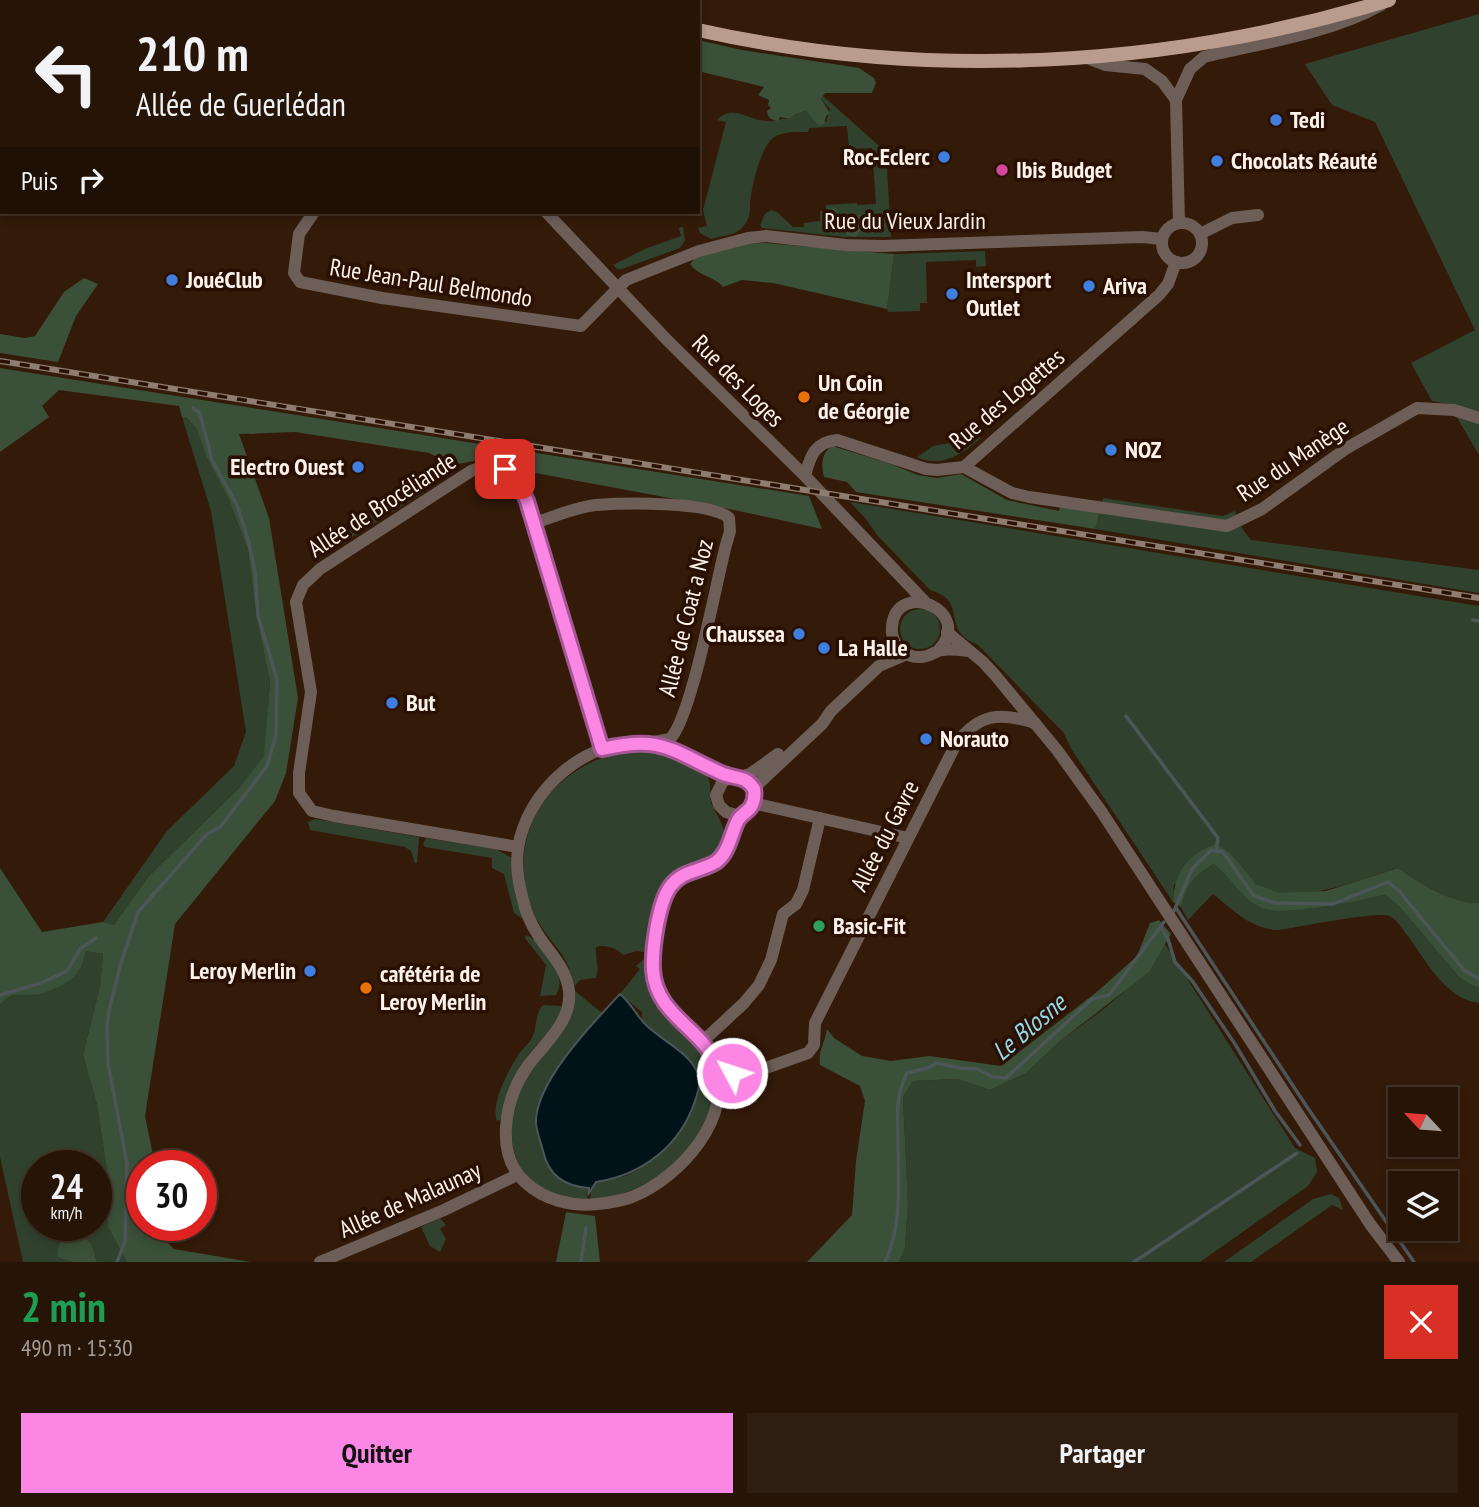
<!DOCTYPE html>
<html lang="fr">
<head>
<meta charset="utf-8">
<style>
	body { margin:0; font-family:"PT Sans Narrow",sans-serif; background:#2e1d11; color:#f1f3f6; height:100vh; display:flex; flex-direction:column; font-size:26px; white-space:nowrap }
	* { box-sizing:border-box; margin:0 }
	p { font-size:23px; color:#a49e9b }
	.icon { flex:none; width:38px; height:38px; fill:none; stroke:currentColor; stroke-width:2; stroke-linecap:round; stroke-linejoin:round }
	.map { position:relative; height:1262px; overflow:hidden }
	.drawer { display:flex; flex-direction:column; background:#261407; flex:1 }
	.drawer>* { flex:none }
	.banner { position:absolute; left:0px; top:0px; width:700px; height:214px; box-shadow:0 4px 10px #0003,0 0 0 2px #423328; background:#261407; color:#f1f3f6; overflow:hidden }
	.needle { width:46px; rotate:296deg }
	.tools { position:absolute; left:1388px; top:1087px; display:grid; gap:14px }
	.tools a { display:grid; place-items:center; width:70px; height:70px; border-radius:0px; background:#261407; box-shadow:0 4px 10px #0003,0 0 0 2px #423328; font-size:35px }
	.speed { position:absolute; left:21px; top:1150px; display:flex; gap:14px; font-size:35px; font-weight:700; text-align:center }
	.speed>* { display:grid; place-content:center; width:91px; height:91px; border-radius:50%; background:#261407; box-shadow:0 4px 10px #0003,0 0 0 2px #423328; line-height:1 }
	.speed small { font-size:18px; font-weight:400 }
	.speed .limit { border:10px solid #d22; background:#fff; color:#111 }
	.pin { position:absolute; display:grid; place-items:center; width:60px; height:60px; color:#fff; margin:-30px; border-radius:14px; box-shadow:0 4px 10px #0006 }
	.me { position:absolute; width:77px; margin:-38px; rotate:310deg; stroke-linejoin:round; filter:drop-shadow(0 0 5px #0008) }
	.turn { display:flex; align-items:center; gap:24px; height:147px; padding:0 21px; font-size:32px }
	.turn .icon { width:91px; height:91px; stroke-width:2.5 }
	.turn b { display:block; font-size:49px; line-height:60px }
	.then { display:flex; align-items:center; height:66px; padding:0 21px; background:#0003; gap:14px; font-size:26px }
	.round { display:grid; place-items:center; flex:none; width:74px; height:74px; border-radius:0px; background:#2e1d11 }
	.head { display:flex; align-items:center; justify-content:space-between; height:119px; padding:0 21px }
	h1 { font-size:42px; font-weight:700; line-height:52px; color:#1e9e55 }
	.button { display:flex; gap:14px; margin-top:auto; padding:14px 21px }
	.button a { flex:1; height:80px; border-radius:0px; background:#fc86e4; color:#111; font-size:28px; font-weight:700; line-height:80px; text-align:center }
	.button a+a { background:#2e1d11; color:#f1f3f6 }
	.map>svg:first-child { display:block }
</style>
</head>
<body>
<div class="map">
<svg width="1479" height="1262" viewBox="0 0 1479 1262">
	<rect width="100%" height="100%" fill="#331a09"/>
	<g fill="#30422e" fill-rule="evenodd">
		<path d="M 1479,14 L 1479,455 L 1449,404 L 1432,401 L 1411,363 L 1475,330 L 1375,122 L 1332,105 L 1305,64 Z"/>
		<path d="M 823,96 L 886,152 L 891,237 L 844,237 L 762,228 L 760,225 L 765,214 L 771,210 L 777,212 L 793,227 L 804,227 L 804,223 L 820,221 L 820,211 L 826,211 L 826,205 L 857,203 L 857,205 L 876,204 L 872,148 L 849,149 L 847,126 L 809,128 L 808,132 C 798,132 786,131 776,136 C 761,143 751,188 750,205 C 750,214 749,221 741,229 C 735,235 720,236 711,239 L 700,233 L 698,228 L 707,226 L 703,210 L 726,122 L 717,120 C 733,103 749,121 767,121 C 774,122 780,118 789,119 L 794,114 L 806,111 L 826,122 L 830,109 L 821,99 Z"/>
		<path d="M 683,227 L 685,240 L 680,248 L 622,269 L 617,269 L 613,265 L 645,249 L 681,236 L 679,228 Z"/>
		<path d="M 985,251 L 986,266 L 976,267 L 976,260 L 926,262 L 927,303 L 920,303 L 920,311 L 888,312 L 887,309 L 894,254 Z"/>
		<path d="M 182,417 L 186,417 L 196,428 L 206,456 L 229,500 L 248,550 L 256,614 L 270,682 L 265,756 L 240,787 L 148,877 L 114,925 L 103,922 L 167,831 L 234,766 L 246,732 L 211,511 Z"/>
		<path d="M 982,437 C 963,453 943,469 917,457 L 933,446 Z"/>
		<path d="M 420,486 L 424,492 L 341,544 L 340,534 L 369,514 L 384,515 L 388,509 Z"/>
		<path d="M 1103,498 L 1223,516 L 1235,511 L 1243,530 L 1251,540 L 1479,570 L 1479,593 L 1095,529 Z"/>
		<path d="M 850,502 L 1479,606 L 1479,903 C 1451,903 1421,884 1398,868 C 1361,878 1289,911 1255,883 C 1245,875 1238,863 1230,853 L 1174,885 L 1173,902 L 1072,750 L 1063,732 L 978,645 C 974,643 967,640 964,637 C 946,619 964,600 930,590 L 877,535 L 866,519 Z"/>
		<circle cx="920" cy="629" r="20"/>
		<path d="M 642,749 C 649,749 657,748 664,750 C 677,754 704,768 709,780 C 712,789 708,798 713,807 C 723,827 733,837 713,856 C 699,862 681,867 670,877 C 653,894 639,969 653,990 C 667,1011 701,1039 710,1061 C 732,1112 677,1173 632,1190 C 619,1196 605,1198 590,1200 L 591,1191 L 596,1182 L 626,1176 L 639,1169 L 666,1149 L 689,1117 L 698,1094 L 684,1056 L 642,1021 L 642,1012 L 620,994 L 640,969 L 636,966 L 644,959 L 644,952 L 637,951 L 623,955 C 617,948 605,944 596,947 C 595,959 600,968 596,978 L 580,980 L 575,986 C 572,978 570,969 566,961 C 556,944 541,931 533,912 C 500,829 558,756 642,749 Z"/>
		<path d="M 315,819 L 419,837 L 417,863 L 415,863 L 411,851 L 405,847 L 310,830 L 308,822 Z"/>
		<path d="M 426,838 L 496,849 L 512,858 L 523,919 L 514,913 L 504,874 L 492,868 L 492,858 L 425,847 L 423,844 Z"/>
		<path d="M 1214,864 L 1228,875 L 1244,895 L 1320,907 L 1385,895 L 1399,906 L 1459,977 L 1471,985 L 1479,987 L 1479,1003 C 1445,999 1426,960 1407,935 C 1402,929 1397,919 1389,916 C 1376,911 1296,928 1278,930 C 1251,929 1233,910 1213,894 L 1188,920 L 1181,907 C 1188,883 1192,877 1214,864 Z"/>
		<path d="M 526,935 C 543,943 569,976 556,995 L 540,996 L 546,965 L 525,938 Z"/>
		<path d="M 1165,944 L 1295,1148 L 1315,1158 L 1317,1172 L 1308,1186 L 1200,1262 L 899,1262 L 905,1248 L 908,1204 L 903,1097 L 913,1081 L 957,1079 L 990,1090 L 1026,1073 L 1059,1042 L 1105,1008 L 1126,990 Z"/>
		<path d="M 86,951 L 103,954 L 100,986 L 83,1055 L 97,1105 L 108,1177 L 108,1227 L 127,1262 L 97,1262 L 92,1245 L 82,1233 C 65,1232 58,1240 57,1257 L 72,1262 L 23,1262 L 0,1157 L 0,1005 L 4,999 L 21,993 L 39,994 L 79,971 ZM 37,1166 L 96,1166 L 96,1225 L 37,1225 Z"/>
		<path d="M 575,991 L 602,1013 L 588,1031 L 536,1126 L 540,1138 L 565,1183 L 589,1188 L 587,1200 C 573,1199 557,1198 545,1191 C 501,1166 506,1110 529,1072 C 551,1037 571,1040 575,991 Z"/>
		<path d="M 543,1005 L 562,1006 C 557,1029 536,1042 524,1061 C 514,1078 509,1100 502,1119 L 497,1121 C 490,1104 509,1069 519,1054 C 523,1048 530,1043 533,1036 C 537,1026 535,1013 543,1005 Z"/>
		<path d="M 1331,1194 L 1339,1198 L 1343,1210 L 1332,1205 L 1251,1262 L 1224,1262 L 1313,1199 Z"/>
		<path d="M 440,1218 L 446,1225 L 440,1229 L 446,1239 L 440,1252 L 430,1246 L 421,1227 Z"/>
	</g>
	<g fill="#3b5038">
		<path d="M 698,40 L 742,50 L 859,68 L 874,78 L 876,83 L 872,93 L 825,93 L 821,99 L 830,113 L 826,116 L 824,124 L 819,126 L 806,111 L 795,114 L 789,119 L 780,117 L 778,121 L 771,119 L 768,116 L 767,111 L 771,108 L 768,105 L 769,100 L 758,95 L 764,87 L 698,71 Z"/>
		<path d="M 832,207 L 837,210 L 840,217 L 846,219 L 857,215 L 861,215 L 870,210 L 871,212 L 867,218 L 880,218 L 881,225 L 871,233 L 861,230 L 856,237 L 846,235 L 847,228 L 835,226 L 830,220 L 826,220 L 828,209 Z"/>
		<path d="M 765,243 L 894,254 L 887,309 L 773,283 L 742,280 L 723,287 C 714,276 698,276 690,264 L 695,258 L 737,244 Z"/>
		<path d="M 84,278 L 98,284 L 76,316 L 58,362 L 0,353 L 0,334 L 25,338 L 35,336 L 64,292 Z"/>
		<path d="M 0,368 L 809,496 L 822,529 L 739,511 L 530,472 L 479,460 L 453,465 L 429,453 L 295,432 L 239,434 L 269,518 L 298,698 L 286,773 L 275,801 L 175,924 L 145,1116 L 155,1165 L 142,1166 L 142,1225 L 159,1225 L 160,1235 L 174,1249 L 251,1262 L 127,1262 L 108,1227 L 108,1177 L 97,1105 L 83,1055 L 100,986 L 103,954 L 86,951 C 84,958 82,967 78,972 C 71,982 52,991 40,994 C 25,996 10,990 0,1005 L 0,868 L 42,932 L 103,922 L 114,925 L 148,877 L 240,787 L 264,756 L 270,682 L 256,614 L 248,550 L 229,500 L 206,456 L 196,428 L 186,417 L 182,417 L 179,406 L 59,390 L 42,406 L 49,417 L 0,452 Z"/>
		<path d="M 832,446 L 888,463 L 918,475 L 937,478 L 961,474 L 1007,500 L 1059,511 L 1060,507 L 1100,511 L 1095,529 L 856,492 L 847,482 L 824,477 C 821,466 821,453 832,446 Z"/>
		<path d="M 1216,844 L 1230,853 L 1256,884 L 1279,893 L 1326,891 L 1398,868 C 1421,884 1451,903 1479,903 L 1479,987 L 1471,985 L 1459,977 L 1399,906 L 1385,895 C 1360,900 1283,917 1262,908 C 1242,899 1231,877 1214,864 C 1192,877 1188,883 1181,907 L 1173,902 C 1175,871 1187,855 1216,844 Z"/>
		<path d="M 1159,920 L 1171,934 L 1149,972 L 1059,1042 L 1026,1073 L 990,1090 L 957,1079 L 913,1081 L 903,1097 L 908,1204 L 905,1248 L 899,1262 L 807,1262 L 852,1215 L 856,1161 L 865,1101 L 860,1086 L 820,1065 C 818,1050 825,1043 827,1029 L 834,1038 L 862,1056 L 891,1061 L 929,1056 L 1001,1066 L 1098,991 L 1137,956 L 1150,923 Z"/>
		<path d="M 566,1212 L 595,1216 L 600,1262 L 556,1262 Z"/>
		<path d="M 72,1232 L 82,1233 L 92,1245 L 97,1262 L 72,1262 L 57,1257 C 58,1244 60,1239 72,1232 Z"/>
	</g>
	<path fill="#001319" stroke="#4c5658" stroke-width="2" d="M 620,994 C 633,1005 636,1016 647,1026 C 663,1041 690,1053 698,1074 C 701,1083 698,1093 695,1101 C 680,1146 642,1175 596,1182 L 589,1193 L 589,1188 C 564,1186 549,1176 543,1151 C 541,1142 537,1133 536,1124 C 534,1083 593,1023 620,994 Z"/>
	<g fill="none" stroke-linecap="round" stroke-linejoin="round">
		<g stroke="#4c5658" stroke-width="3.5">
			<path d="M 1473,620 L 1479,621"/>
			<path d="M 1126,716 L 1218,838 L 1216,851"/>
			<path d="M 1176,908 L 1307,1107 L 1414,1262"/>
			<path d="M 1174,911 L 1192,869 L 1211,850 L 1223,852 L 1254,896 L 1275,903 L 1333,904 L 1388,882 L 1399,891 L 1464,970 L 1479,979"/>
			<path d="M 1161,927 L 1168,939 L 1175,962 L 1193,982 L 1235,1044 L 1275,1111 L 1300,1145"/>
			<path d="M 0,995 L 41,983 L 67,971 L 80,949 L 96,938"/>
			<path d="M 117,1262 L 125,1242 L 127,1164 L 108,1063 L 107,1027 L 109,1011 L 121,963 L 138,912 L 207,834 L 220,827 L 267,766 L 276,735 L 277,679 L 258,616 L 255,571 L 248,539 L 237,505 L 212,460 L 200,413 L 193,408"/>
			<path d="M 581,1262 L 586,1228"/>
			<path d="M 885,1262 C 903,1225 898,1178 898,1138 C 897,1114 896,1094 907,1073 L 928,1068 L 936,1063 L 960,1068 L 977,1069 L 993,1077 L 1006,1078 L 1092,999 L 1109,995 L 1164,922"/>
			<path d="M 1134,1262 L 1297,1153"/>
		</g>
		<g stroke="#6d5f58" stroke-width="12">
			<path d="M 450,0 L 450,2"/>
			<path d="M 543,0 L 551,2"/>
			<path d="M 121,2 L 123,0"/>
			<path d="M 464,2 L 464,0"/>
			<path d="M 507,2 L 510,0"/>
			<path d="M 1087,58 L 1105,65 L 1145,69 L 1162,81 L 1176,100"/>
			<path d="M 314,212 L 299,234 L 294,273 L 300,282 L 382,298 L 581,326 L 626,280 L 699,251 L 748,238 L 766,236 L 846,245 L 882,246 L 1142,237 L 1162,239"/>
			<path d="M 546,212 L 668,341 L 805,476 L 925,602"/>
			<circle cx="1182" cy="243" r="20"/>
			<path d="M 1179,223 L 1176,100 L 1190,69 L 1204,57 C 1261,43 1329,34 1381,5"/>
			<path d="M 1200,234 L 1232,218 L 1258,215"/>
			<path d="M 964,467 L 1012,493 L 1029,497 L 1227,526 L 1262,509 L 1347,448 L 1417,408 L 1454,410 L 1479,418"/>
			<path d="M 805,476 C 810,456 815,442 837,440 L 926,469 L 937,470 L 964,467 L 1159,295 L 1168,284 L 1176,262"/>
			<path d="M 534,523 C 554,517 575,507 596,505 C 623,503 710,501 729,518 L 730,531 L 726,545 C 716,582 692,717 670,739 L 654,742"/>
			<path d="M 947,632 L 983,662 L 995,675 L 1057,750 L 1101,811 L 1370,1224 L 1399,1262"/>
			<path d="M 938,651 C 976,611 897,578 892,626 C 890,644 904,658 921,657 C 929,657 934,652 941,650 C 950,649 960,650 968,651"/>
			<path d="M 732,777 C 704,767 680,747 650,743 C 589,735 526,790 518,849 C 516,864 518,881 522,896 C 525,910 530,923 538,935 C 550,954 566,967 569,991 C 572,1023 543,1044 527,1067 C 505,1099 494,1153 525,1182 C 544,1200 572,1207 597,1204 C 608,1203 621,1201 632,1197 C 680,1178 736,1116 714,1062 C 706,1040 682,1026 668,1008 C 660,999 656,988 654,976 C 650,953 659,895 677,880 C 689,869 706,868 719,859 L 741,814"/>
			<path d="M 740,777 L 750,774 L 778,754"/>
			<path d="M 755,794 L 749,781 L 736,776 L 723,781 L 716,795 L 719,805 L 726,812 L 736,815 L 745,812 L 753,803 L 758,784 L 822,724 L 831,711 L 879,666 L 907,654"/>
			<path d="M 753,803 L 908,838"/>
			<path d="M 518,847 L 334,816 L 312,811 L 299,793 L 299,773 L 311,692 L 296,602 L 303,585 L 320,569 L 471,471 C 503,457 515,475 527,501 L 602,749"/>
			<path d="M 701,1043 L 744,1003 L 759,985 L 771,960 L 783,914 L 796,904 L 803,890 L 820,818"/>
			<path d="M 719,1093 L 752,1073 L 808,1053 L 814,1045 L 815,1023 L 956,744 C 979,713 1000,712 1035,723"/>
			<path d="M 320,1262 L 444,1210 L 517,1175"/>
		</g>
		<g stroke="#ba9c8f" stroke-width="14">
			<path d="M 573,0 L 579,2"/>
			<path d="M 698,30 C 926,81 1166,68 1389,0"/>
		</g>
		<defs>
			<path id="rail" d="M 0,361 L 1479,598"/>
		</defs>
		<use href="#rail" stroke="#907d71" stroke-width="6"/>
		<use href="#rail" stroke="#291002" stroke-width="3.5" stroke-dasharray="10" stroke-linecap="butt"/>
	</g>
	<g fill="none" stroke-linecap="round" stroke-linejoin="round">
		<defs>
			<path id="route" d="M 505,469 L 516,477 L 527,501 L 602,749 C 662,735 670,750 721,773 C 734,779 746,775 754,789 C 755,795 755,799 752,805 C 749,812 742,813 738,820 C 731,833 729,853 716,862 C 700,872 682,870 670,887 C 658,904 652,949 653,970 C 656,1018 709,1031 715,1067 L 732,1073"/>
		</defs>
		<use href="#route" stroke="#a45794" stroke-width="18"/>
		<use href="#route" stroke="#fc86e4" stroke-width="12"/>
	</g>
	<g fill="#3f7fe0" stroke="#291002" stroke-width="2.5">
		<circle cx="1276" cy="120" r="7"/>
		<circle cx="944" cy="157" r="7"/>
		<circle cx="1217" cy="161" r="7"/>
		<circle cx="172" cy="280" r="7"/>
		<circle cx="1089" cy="286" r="7"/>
		<circle cx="952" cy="294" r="7"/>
		<circle cx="1111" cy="450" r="7"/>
		<circle cx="358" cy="467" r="7"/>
		<circle cx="799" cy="634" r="7"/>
		<circle cx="824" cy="648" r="7"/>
		<circle cx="392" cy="703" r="7"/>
		<circle cx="926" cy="739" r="7"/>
		<circle cx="310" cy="971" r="7"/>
	</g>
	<circle fill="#d1479c" stroke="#291002" stroke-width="2.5" cx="1002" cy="170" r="7"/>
	<g fill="#e8710a" stroke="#291002" stroke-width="2.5">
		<circle cx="804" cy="397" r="7"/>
		<circle cx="366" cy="988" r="7"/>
	</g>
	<circle fill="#2e9e5b" stroke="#291002" stroke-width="2.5" cx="819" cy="926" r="7"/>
	<g text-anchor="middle" stroke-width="7" stroke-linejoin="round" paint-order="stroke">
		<g font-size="24" font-weight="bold" fill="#fdf2ec" stroke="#291002" text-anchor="start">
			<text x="1290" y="128">Tedi</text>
			<text x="930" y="165" text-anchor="end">Roc-Eclerc</text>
			<text x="1231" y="169">Chocolats Réauté</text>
			<text x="1016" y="178">Ibis Budget</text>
			<text x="186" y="288">JouéClub</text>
			<text x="966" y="288">Intersport<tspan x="966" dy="28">Outlet</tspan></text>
			<text x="1103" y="294">Ariva</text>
			<text x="818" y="391">Un Coin<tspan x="818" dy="28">de Géorgie</tspan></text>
			<text x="1125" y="458">NOZ</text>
			<text x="344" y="475" text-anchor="end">Electro Ouest</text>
			<text x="785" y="642" text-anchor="end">Chaussea</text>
			<text x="838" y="656">La Halle</text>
			<text x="406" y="711">But</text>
			<text x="940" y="747">Norauto</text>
			<text x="833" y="934">Basic-Fit</text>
			<text x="296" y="979" text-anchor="end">Leroy Merlin</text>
			<text x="380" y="982">cafétéria de<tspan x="380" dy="28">Leroy Merlin</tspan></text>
		</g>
		<g font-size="24" fill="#fdf2ec" stroke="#291002">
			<text x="905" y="229">Rue du Vieux Jardin</text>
			<text transform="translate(431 283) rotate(9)" y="8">Rue Jean-Paul Belmondo</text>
			<text transform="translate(738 381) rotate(45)" y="8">Rue des Loges</text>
			<text transform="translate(1007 399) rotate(-40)" y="8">Rue des Logettes</text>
			<text transform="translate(1293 460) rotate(-34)" y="8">Rue du Manège</text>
			<text transform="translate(382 505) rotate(-33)" y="8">Allée de Brocéliande</text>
			<text transform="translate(686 618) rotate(-76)" y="8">Allée de Coat a Noz</text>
			<text transform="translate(885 836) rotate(-63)" y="8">Allée du Gavre</text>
			<text transform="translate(410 1200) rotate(-24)" y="8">Allée de Malaunay</text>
		</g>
		<g font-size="26" font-style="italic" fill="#91d9ec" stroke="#291002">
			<text transform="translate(1029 1027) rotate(-40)" y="9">Le Blosne</text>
		</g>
	</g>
</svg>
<div class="tools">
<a><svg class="needle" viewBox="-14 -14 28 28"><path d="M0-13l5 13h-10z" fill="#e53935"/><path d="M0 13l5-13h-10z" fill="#a49e9b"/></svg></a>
<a><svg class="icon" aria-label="layers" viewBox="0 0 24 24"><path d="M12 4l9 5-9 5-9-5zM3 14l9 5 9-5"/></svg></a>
</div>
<div class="speed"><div>24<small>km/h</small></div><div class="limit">30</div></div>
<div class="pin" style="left:505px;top:469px;background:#d93025"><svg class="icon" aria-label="arrive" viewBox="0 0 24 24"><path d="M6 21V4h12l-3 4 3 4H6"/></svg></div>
<svg class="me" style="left:732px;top:1073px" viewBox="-20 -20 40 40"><circle r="17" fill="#fc86e4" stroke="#fff" stroke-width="3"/><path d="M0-11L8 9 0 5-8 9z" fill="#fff"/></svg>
<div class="banner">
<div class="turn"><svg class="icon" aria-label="left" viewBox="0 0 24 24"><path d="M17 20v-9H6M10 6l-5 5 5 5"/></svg><div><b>210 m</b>Allée de Guerlédan</div></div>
<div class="then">Puis<svg class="icon" aria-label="right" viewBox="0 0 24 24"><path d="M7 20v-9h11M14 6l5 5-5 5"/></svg></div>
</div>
</div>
<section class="drawer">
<div class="head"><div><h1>2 min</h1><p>490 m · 15:30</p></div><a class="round" style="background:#d93025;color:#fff"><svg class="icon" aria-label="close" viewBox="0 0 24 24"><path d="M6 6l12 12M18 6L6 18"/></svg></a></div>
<div class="button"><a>Quitter</a><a>Partager</a></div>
</section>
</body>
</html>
